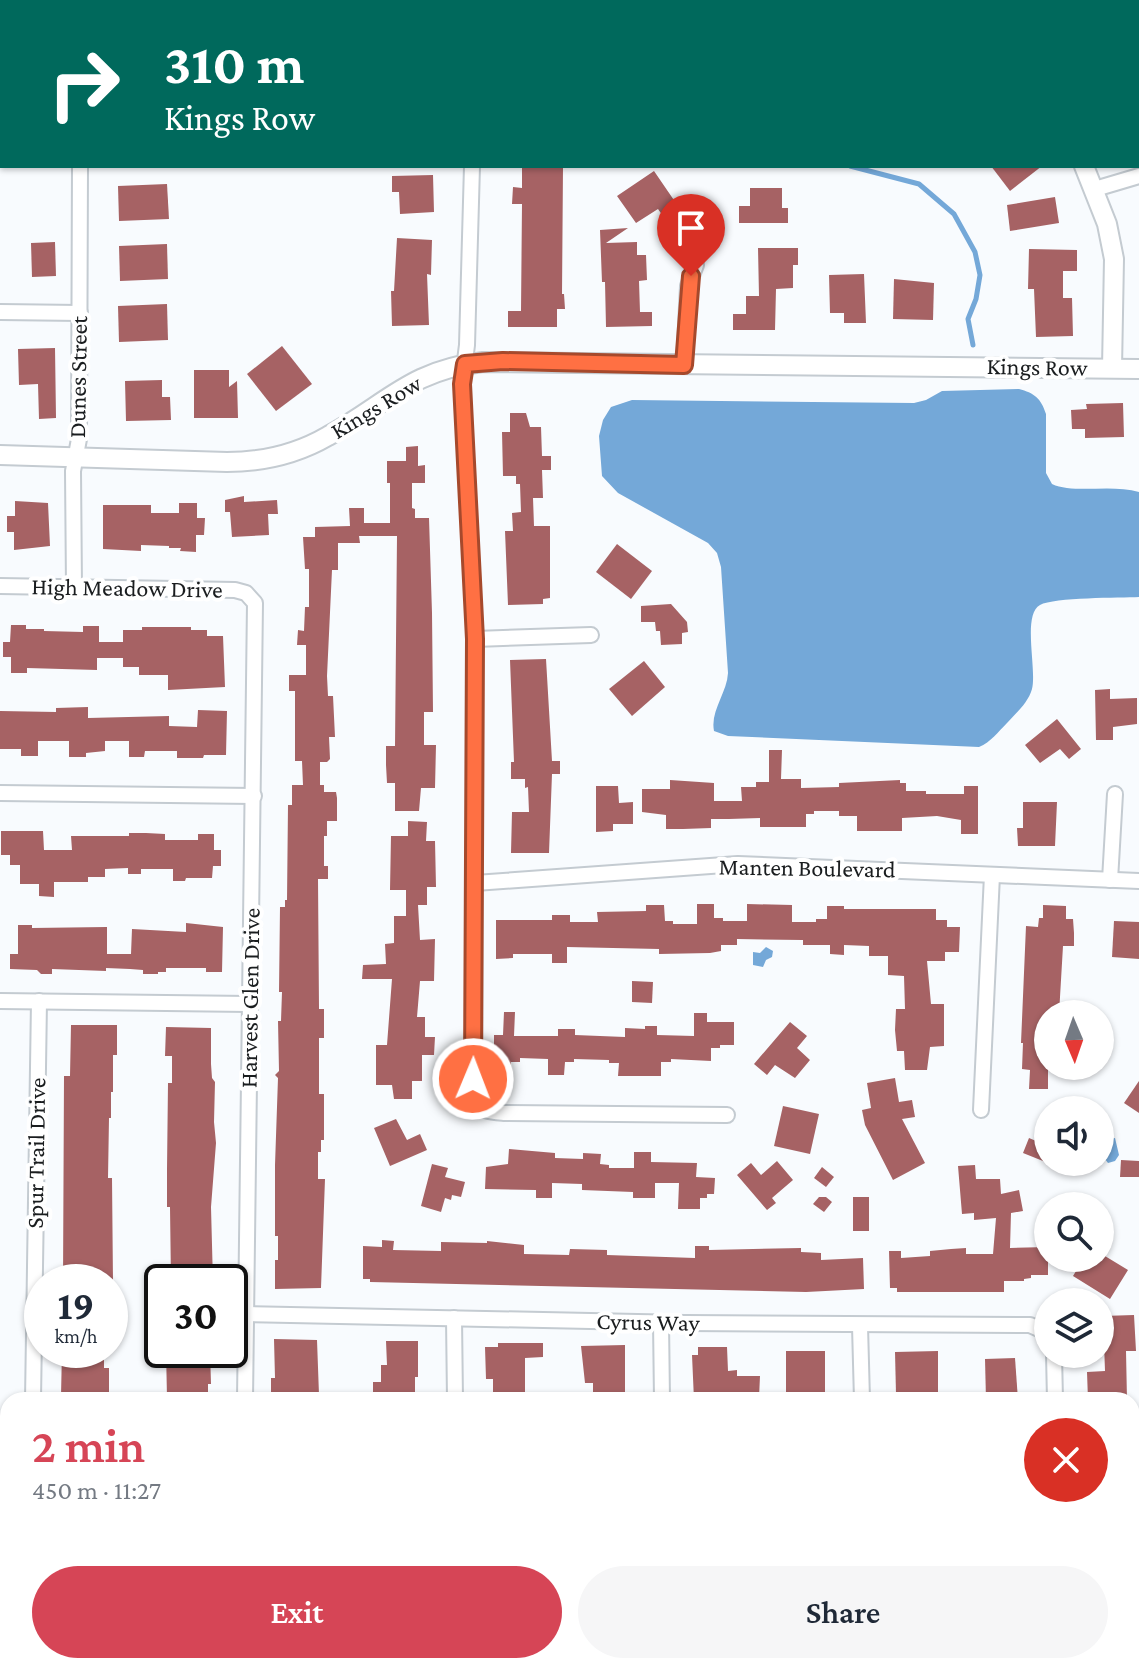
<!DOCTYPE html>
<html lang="en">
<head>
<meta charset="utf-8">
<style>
	body { margin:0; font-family:"Crimson Pro",serif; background:#f6f6f7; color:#1f2937; height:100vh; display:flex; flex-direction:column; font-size:30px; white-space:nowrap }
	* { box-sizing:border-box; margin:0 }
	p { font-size:26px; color:#747a83 }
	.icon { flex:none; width:44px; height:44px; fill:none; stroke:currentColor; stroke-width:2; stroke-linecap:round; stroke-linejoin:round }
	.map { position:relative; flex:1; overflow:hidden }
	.sheet { position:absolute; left:0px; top:1392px; width:1140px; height:282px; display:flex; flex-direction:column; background:#fff; border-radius:24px 24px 0 0; box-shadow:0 2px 6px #0004 }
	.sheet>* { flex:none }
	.hud { position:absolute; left:0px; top:0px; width:1140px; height:168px; box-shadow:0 2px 6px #0004; background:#00695c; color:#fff; overflow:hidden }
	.needle { width:52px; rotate:178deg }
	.fabs { position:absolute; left:1034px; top:1000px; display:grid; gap:16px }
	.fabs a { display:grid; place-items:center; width:80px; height:80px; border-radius:50%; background:#fff; box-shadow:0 2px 6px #0004; font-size:40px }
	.speed { position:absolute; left:24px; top:1264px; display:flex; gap:16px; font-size:40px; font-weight:700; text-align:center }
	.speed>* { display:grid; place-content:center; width:104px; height:104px; border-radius:50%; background:#fff; box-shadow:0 2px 6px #0004; line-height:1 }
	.speed small { font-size:20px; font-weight:400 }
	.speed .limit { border:4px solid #111; border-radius:12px; background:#fff; color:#111 }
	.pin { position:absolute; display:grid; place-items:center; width:68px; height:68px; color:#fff; margin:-82px -34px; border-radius:50% 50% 50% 0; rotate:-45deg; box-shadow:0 0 8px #0007 }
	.pin .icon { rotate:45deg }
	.me { position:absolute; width:88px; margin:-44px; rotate:1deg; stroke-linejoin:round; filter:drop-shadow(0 0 6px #0008) }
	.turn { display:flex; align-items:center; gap:28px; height:168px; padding:0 32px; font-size:36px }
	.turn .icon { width:104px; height:104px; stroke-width:2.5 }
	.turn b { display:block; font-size:56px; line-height:68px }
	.round { display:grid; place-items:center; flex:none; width:84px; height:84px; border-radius:42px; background:#f6f6f7 }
	.head { display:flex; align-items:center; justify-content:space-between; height:136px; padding:0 32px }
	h1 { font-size:48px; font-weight:600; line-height:60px; color:#d64556 }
	.primary-button { display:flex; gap:16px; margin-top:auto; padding:16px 32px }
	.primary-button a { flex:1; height:92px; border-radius:48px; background:#d64556; color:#fff; font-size:32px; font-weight:600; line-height:92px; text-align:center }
	.primary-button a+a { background:#f6f6f7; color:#1f2937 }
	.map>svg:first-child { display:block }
</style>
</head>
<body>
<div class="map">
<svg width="1139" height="1673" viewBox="0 0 1139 1673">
	<rect width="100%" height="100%" fill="#f8fbfe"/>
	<g fill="#74a8d8">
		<path d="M 1019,389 C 1034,393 1041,398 1046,414 L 1046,473 L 1052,484 C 1073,494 1112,484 1139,492 L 1139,597 C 1120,598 1054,597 1040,605 C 1022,615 1037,669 1032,689 C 1028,703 1016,713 1007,723 C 998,732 991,742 979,747 L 728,736 L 714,731 C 710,711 727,693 728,673 L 721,567 L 717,553 L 708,543 L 618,493 L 602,476 L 599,436 L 603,420 L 611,407 L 632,400 L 914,403 L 926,400 L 942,391 Z"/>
		<path d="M 766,947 L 773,951 L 772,957 L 766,960 L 763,967 L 753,965 L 753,952 L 760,953 Z"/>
		<path d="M 1115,1138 L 1119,1155 L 1115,1161 L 1108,1163 L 1105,1159 L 1107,1156 L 1105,1146 L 1109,1139 Z"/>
	</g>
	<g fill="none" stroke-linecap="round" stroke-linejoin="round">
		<g stroke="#74a8d8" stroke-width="5">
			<path d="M 480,0 L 481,2"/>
			<path d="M 850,166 L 919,184 L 954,214 L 975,252 L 980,275 L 976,299 L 968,319 L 973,345"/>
		</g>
	</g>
	<g fill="#a66264">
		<path d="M 522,166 L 563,166 L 562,294 L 564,294 L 565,309 L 557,309 L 557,327 L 508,327 L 508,311 L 521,311 L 522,204 L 512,204 L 513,187 L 522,188 Z"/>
		<path d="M 991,166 L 1042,166 L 1010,191 Z"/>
		<path d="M 654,171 L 680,209 L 665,219 L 658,209 L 636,223 L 617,196 Z"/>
		<path d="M 433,175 L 434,212 L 400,214 L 399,192 L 392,192 L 392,176 Z"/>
		<path d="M 167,184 L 169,219 L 119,221 L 118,186 Z"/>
		<path d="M 750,188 L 782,188 L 782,208 L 788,208 L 788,223 L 739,223 L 739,206 L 750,206 Z"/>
		<path d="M 1055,197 L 1059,223 L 1010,231 L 1007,205 Z"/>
		<path d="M 628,228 L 606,243 L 637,242 L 637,255 L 646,255 L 647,280 L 639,281 L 640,312 L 652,312 L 652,326 L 606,327 L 605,282 L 602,282 L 600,230 Z"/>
		<path d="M 397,238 L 432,240 L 431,275 L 427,274 L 429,325 L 392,326 L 391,291 L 394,291 Z"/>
		<path d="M 55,242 L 56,276 L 32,277 L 31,243 Z"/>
		<path d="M 167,244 L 168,279 L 120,281 L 119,246 Z"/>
		<path d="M 758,248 L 798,248 L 798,265 L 793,265 L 793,288 L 776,289 L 775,330 L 733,330 L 733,314 L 746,314 L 746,296 L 759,296 Z"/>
		<path d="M 1029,249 L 1077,250 L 1077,271 L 1063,271 L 1063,298 L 1072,298 L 1073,336 L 1036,337 L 1034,289 L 1028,289 Z"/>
		<path d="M 864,274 L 866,323 L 844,323 L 844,313 L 830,313 L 829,275 Z"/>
		<path d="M 894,279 L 934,283 L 933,320 L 893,319 Z"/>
		<path d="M 167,304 L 168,340 L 119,342 L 118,306 Z"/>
		<path d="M 282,346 L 312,384 L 276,411 L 247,374 Z"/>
		<path d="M 55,348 L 56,418 L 39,419 L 38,384 L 19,385 L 18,349 Z"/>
		<path d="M 194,370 L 229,370 L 229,387 L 237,381 L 238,418 L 194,418 Z"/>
		<path d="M 162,380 L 162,397 L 170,397 L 171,420 L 126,421 L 125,381 Z"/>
		<path d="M 1123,403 L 1124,437 L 1085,438 L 1085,429 L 1072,429 L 1071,410 L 1087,409 L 1086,404 Z"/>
		<path d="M 510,413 L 526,413 L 530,427 L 541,427 L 542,456 L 551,456 L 551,470 L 542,470 L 543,498 L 533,498 L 534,526 L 550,526 L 550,598 L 543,599 L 543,604 L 508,605 L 505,531 L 513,531 L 512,513 L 521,512 L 520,484 L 516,484 L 516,476 L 503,476 L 502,432 L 510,432 Z"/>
		<path d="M 418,446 L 418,466 L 425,465 L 425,483 L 412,483 L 412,508 L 415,509 L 415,518 L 429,518 L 432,613 L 433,712 L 424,712 L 424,745 L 436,745 L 435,788 L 421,788 L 419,811 L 395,811 L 395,783 L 387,783 L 386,765 L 386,746 L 395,746 L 397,536 L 359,536 L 360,543 L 338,543 L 338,570 L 332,570 L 327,676 L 328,696 L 333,696 L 335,737 L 329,737 L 330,759 L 327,762 L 320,762 L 320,785 L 324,785 L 324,792 L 336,792 L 337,798 L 337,821 L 327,821 L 327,836 L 324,836 L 324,866 L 328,866 L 328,879 L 318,879 L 319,1009 L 324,1009 L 324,1038 L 319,1038 L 319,1094 L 324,1094 L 324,1140 L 321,1140 L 321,1152 L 318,1152 L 318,1179 L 325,1179 L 321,1288 L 275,1289 L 275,1260 L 278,1260 L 278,1236 L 275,1236 L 275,1165 L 278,1078 L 275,1075 L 279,1071 L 278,1021 L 281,1021 L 282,992 L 279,992 L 280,907 L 285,907 L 285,900 L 287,900 L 288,805 L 292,805 L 292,785 L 303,785 L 302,761 L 295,761 L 295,691 L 289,691 L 289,675 L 306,675 L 306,645 L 297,645 L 298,630 L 304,631 L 305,607 L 309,607 L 309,569 L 305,569 L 303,537 L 315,537 L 315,527 L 350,526 L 349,508 L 364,508 L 364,523 L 390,523 L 390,483 L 387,483 L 387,461 L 406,461 L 406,447 Z"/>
		<path d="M 244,496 L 244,502 L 277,500 L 278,514 L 268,514 L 269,535 L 232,537 L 230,512 L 225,512 L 225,500 Z"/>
		<path d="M 15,501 L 48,503 L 50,546 L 14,550 L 14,532 L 7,532 L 7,516 L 15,516 Z"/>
		<path d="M 179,503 L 197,503 L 197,518 L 205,518 L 204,535 L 196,535 L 196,552 L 180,551 L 181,548 L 169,548 L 169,546 L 141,545 L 141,551 L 103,549 L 103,505 L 151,505 L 151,513 L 179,513 Z"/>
		<path d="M 617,544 L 652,571 L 631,599 L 596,572 Z"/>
		<path d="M 671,604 L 687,622 L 688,632 L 682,633 L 682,644 L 661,645 L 660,631 L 656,631 L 655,622 L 641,622 L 641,606 Z"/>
		<path d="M 11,625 L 26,625 L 26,629 L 44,629 L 44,631 L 83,632 L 83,626 L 99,626 L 99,642 L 123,642 L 123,630 L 142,630 L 142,627 L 191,627 L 191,630 L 207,630 L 207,636 L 223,636 L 225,687 L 168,690 L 168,675 L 139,675 L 139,667 L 123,667 L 123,658 L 97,658 L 97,670 L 27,668 L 27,673 L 11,673 L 11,657 L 3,657 L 3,642 L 10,642 Z"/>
		<path d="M 546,659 L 552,761 L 560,761 L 560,774 L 552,774 L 549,853 L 511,853 L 512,812 L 529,812 L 528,787 L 525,788 L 525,779 L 511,779 L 511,762 L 514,762 L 510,660 Z"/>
		<path d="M 644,661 L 665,687 L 632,716 L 609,689 Z"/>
		<path d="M 1110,689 L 1110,699 L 1137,698 L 1137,724 L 1113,727 L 1113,740 L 1096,740 L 1095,690 Z"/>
		<path d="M 88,707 L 88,718 L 169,716 L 169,726 L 197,727 L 198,710 L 227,711 L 226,755 L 204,755 L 203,758 L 177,758 L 177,751 L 145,751 L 144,757 L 129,757 L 129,741 L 105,741 L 105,751 L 86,753 L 86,757 L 69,757 L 69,741 L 38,741 L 38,756 L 21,756 L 21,749 L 0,749 L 0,711 L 56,712 L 56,708 Z"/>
		<path d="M 1057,719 L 1081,749 L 1069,759 L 1060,749 L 1040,763 L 1025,745 Z"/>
		<path d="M 769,750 L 782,750 L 781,779 L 801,779 L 801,788 L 839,787 L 839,783 L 900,780 L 900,783 L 906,783 L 906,791 L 926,791 L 926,794 L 964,794 L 964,786 L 978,786 L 978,834 L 961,834 L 961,820 L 937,816 L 902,818 L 902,831 L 857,831 L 857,816 L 839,816 L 839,811 L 814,811 L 814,814 L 806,814 L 806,827 L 760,827 L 760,818 L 729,819 L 711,819 L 711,828 L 683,829 L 666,829 L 666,815 L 642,812 L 642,789 L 670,789 L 670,780 L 714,783 L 714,801 L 742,801 L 741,787 L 756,787 L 756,782 L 769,782 Z"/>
		<path d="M 596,786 L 618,786 L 619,803 L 633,802 L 633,824 L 613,824 L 613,831 L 596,832 Z"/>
		<path d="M 1023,802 L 1057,802 L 1055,846 L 1018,846 L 1017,828 L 1023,828 Z"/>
		<path d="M 408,821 L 427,822 L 426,841 L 435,841 L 436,887 L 427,887 L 427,905 L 418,905 L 420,940 L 435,939 L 434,981 L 420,981 L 417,1017 L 425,1017 L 425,1037 L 435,1037 L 434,1055 L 422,1055 L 422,1081 L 412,1081 L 412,1099 L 394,1099 L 392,1085 L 376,1085 L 376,1045 L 387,1045 L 392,979 L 362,979 L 363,965 L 386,964 L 385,944 L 394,943 L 394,916 L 406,916 L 406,890 L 390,890 L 391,836 L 408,836 Z"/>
		<path d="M 1,831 L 43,831 L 44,850 L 72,850 L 71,836 L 129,836 L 129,833 L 146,833 L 165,834 L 165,840 L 198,840 L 198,834 L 214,834 L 214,850 L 221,850 L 221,866 L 213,866 L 212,878 L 186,878 L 185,881 L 173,881 L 173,869 L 141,869 L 141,874 L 128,874 L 128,868 L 105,869 L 105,877 L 88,877 L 88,882 L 54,882 L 54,897 L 39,896 L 39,884 L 20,884 L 20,865 L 10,865 L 10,855 L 1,855 Z"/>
		<path d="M 697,904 L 714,904 L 714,918 L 723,918 L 723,921 L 747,921 L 747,904 L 792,905 L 792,922 L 816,922 L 816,919 L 827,919 L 827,906 L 844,906 L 844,909 L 936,909 L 936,920 L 947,920 L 947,927 L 960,927 L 959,952 L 945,952 L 945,961 L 927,961 L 931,1004 L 944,1004 L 944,1046 L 930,1047 L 927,1070 L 905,1070 L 904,1051 L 897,1051 L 895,1030 L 896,1009 L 905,1009 L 904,976 L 888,975 L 888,956 L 869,956 L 869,946 L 844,945 L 844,955 L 830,954 L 830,945 L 803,945 L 803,940 L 737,939 L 737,945 L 721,945 L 721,951 L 710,953 L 659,954 L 659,949 L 567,947 L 567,963 L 552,963 L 552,954 L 513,954 L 513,958 L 496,959 L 496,920 L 552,920 L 552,915 L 570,915 L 570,922 L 598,922 L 597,912 L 646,911 L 646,905 L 664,905 L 665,921 L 673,921 L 673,924 L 697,924 Z"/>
		<path d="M 1043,905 L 1066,906 L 1066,919 L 1073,919 L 1074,933 L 1074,946 L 1063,946 L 1059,1014 L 1048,1014 L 1048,1089 L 1029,1089 L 1030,1070 L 1022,1069 L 1023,1043 L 1021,1043 L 1026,926 L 1038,927 L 1039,918 L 1043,918 Z"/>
		<path d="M 1114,921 L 1139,922 L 1139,959 L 1112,957 Z"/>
		<path d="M 186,923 L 223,927 L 222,972 L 206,972 L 206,968 L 166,968 L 166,972 L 158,972 L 158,974 L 143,974 L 143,970 L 130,969 L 106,968 L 106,971 L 52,969 L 52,974 L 41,974 L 37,970 L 10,969 L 10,954 L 18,954 L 18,925 L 32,925 L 32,928 L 107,927 L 107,954 L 131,954 L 132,929 L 186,932 Z"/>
		<path d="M 632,981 L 653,982 L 652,1003 L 632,1002 Z"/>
		<path d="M 504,1012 L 515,1012 L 514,1036 L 558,1036 L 558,1029 L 575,1029 L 575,1035 L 625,1037 L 625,1028 L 645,1029 L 645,1026 L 657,1026 L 657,1035 L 694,1036 L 694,1013 L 707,1013 L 707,1022 L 734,1022 L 734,1045 L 720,1045 L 720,1048 L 711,1048 L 711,1061 L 671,1059 L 671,1062 L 661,1062 L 661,1076 L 618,1076 L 619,1063 L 609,1063 L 609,1060 L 574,1059 L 574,1062 L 565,1062 L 564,1075 L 548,1075 L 548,1059 L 520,1058 L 520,1062 L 511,1062 L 511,1075 L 494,1075 L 494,1035 L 503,1035 Z"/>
		<path d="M 790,1022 L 807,1036 L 797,1048 L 810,1060 L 795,1078 L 775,1065 L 767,1075 L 754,1064 Z"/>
		<path d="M 71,1025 L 117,1025 L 117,1055 L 113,1055 L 113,1092 L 111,1092 L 111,1118 L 109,1118 L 108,1178 L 112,1178 L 113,1282 L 63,1282 L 64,1076 L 70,1076 Z"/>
		<path d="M 166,1027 L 211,1028 L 211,1064 L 212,1078 L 215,1082 L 214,1122 L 216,1143 L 211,1207 L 213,1282 L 171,1282 L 170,1207 L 167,1207 L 167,1169 L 168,1083 L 172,1083 L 172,1056 L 165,1056 Z"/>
		<path d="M 895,1078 L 899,1102 L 912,1100 L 915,1117 L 902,1119 L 925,1163 L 893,1180 L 865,1125 L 862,1110 L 871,1108 L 867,1083 Z"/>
		<path d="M 1139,1081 L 1139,1113 L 1124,1103 Z"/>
		<path d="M 783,1106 L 819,1114 L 810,1154 L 774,1146 Z"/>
		<path d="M 396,1119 L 407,1140 L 420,1134 L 427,1150 L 390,1166 L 374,1128 Z"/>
		<path d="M 1029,1138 L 1048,1146 L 1048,1163 L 1023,1153 Z"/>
		<path d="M 509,1149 L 555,1153 L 555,1158 L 583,1159 L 583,1153 L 601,1154 L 600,1164 L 609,1165 L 609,1168 L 634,1168 L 634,1152 L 651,1152 L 651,1162 L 697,1163 L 696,1177 L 715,1178 L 714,1194 L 707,1194 L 707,1198 L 700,1198 L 700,1209 L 678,1209 L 679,1183 L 655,1183 L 655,1198 L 633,1198 L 633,1192 L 582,1190 L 582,1184 L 552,1183 L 552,1198 L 536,1198 L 536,1190 L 485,1189 L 486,1167 L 508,1164 Z"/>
		<path d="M 1121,1160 L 1139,1161 L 1139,1177 L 1120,1177 Z"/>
		<path d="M 777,1161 L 793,1180 L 772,1198 L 776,1203 L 767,1210 L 737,1175 L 751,1163 L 761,1175 Z"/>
		<path d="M 432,1164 L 448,1168 L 445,1177 L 465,1182 L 461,1197 L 452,1195 L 451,1200 L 445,1198 L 441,1212 L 421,1206 Z"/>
		<path d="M 975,1165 L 976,1179 L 1000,1179 L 1001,1194 L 1019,1190 L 1023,1211 L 1011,1213 L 1010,1248 L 1048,1247 L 1048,1275 L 1031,1275 L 1031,1278 L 1024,1279 L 1024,1281 L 1004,1281 L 1004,1292 L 897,1292 L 897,1288 L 890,1288 L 889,1251 L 901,1251 L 901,1258 L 930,1256 L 930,1251 L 951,1249 L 966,1248 L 966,1254 L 993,1254 L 996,1218 L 974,1220 L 974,1213 L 962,1214 L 958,1166 Z"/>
		<path d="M 822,1167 L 834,1177 L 826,1187 L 814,1178 Z"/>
		<path d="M 819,1197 L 826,1197 L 832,1202 L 824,1212 L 813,1204 Z"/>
		<rect x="853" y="1197" width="16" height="34"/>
		<path d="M 382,1240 L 394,1241 L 393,1250 L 441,1251 L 441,1242 L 487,1243 L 487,1241 L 524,1245 L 524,1254 L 569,1255 L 570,1249 L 607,1250 L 607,1255 L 695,1258 L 695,1246 L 709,1246 L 709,1250 L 801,1248 L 801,1252 L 821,1253 L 821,1260 L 863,1258 L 864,1289 L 806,1292 L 370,1282 L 370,1279 L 363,1279 L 363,1246 L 382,1247 Z"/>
		<path d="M 1100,1253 L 1128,1270 L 1110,1299 L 1073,1276 L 1084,1258 L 1100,1258 Z"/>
		<path d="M 1134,1315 L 1136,1351 L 1126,1351 L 1127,1400 L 1088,1400 L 1087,1372 L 1105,1371 L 1103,1316 Z"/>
		<path d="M 274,1339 L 317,1340 L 319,1395 L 315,1395 L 315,1400 L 271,1400 L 271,1378 L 275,1378 Z"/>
		<path d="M 386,1341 L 418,1341 L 418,1377 L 415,1377 L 415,1400 L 378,1400 L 378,1396 L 373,1396 L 373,1382 L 381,1382 L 381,1365 L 387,1365 Z"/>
		<path d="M 498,1343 L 543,1343 L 543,1357 L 525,1358 L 525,1400 L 493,1400 L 493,1379 L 486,1379 L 485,1347 L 498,1347 Z"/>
		<path d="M 625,1345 L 625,1400 L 593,1400 L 593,1383 L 585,1383 L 581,1346 Z"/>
		<path d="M 698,1347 L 727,1347 L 728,1371 L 737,1370 L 737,1376 L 760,1376 L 759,1398 L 694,1400 L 692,1355 L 698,1355 Z"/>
		<path d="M 62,1350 L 104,1350 L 104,1368 L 109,1368 L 109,1396 L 61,1396 Z"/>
		<path d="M 166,1350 L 210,1350 L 211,1384 L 208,1384 L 208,1398 L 167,1398 Z"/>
		<path d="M 786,1351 L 825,1351 L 825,1393 L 813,1393 L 813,1400 L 786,1400 Z"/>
		<path d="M 938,1351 L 938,1393 L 896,1394 L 895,1352 Z"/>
		<path d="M 1015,1358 L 1018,1400 L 986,1400 L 985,1359 Z"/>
	</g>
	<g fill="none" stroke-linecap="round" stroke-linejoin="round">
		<defs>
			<g id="street">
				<path d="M 61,0 L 62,2"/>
				<path d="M 242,2 L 242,0"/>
				<path d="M 1009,2 L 1010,0"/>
				<path d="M 0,92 L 2,92"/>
				<path d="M 472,166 L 467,345 L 462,384 L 475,639 L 474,1100 C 480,1112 493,1112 505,1113 L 727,1115"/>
				<path d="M 1095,189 L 1139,176"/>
				<path d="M 0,312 L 80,313"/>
				<path d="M 684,365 L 688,286 L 696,265"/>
				<path d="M 0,586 L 235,590 L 246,593 L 255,603 L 245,1400"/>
				<path d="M 74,587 L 73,471 L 79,439 L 80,166"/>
				<path d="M 475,639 L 591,635"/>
				<path d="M 0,793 L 254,796"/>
				<path d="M 1110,880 L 1115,794"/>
				<path d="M 475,883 L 738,864 L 1139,881"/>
				<path d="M 0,1001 L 249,1004"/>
				<path d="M 981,1110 L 992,875"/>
				<path d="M 247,1314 L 685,1323 L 1030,1325 L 1048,1333"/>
				<path d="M 454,1318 L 455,1400"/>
				<path d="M 661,1322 L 662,1400"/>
				<path d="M 860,1326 L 862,1400"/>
				<path d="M 1054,1354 L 1055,1400"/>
				<path d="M 33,1400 L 39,1001"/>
				<path d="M 0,1547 L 8,1551"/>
				<path d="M 281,1666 L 284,1673"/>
				<path d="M 373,1673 L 1139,1669"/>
			</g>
			<g id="secondary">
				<path d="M 691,0 L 696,2"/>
				<path d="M 1084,166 L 1107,224 L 1114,259 L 1112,368"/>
				<path d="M 0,455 L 227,462 C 262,462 297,454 328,436 C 387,404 410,370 483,362 L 1139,369"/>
			</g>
		</defs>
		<use href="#street" stroke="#c4cbd1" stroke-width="18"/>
		<use href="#secondary" stroke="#c4cbd1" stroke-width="22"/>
		<use href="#street" stroke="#fff" stroke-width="14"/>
		<use href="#secondary" stroke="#fff" stroke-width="18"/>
	</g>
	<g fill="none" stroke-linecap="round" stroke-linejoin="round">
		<defs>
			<path id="route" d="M 473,1079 L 475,639 L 462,384 L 465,364 L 503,361 L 684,365 L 691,276"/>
		</defs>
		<use href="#route" stroke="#a6492c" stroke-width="20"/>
		<use href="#route" stroke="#ff7043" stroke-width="14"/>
	</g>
	<g text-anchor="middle" stroke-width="8" stroke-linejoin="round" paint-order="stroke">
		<g font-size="24" fill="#1a1d1f" stroke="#fff">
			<text transform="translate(1037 367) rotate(1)" y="8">Kings Row</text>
			<text transform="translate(78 377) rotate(-89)" y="8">Dunes Street</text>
			<text transform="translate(376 407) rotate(-31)" y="8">Kings Row</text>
			<text transform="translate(127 588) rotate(1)" y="8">High Meadow Drive</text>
			<text transform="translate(807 868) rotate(1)" y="8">Manten Boulevard</text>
			<text transform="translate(250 998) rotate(-89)" y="8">Harvest Glen Drive</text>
			<text transform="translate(36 1153) rotate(-89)" y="8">Spur Trail Drive</text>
			<text transform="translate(648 1322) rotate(1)" y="8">Cyrus Way</text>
		</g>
	</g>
</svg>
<div class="fabs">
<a><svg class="needle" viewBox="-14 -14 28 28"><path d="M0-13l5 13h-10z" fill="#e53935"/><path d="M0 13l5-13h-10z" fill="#747a83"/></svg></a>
<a><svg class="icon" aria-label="sound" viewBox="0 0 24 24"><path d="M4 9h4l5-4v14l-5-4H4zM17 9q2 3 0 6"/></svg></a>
<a><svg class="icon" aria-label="search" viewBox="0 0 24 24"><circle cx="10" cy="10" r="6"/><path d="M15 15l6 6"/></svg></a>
<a><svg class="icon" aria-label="layers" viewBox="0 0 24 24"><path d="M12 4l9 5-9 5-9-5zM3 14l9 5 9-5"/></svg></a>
</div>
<div class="speed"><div>19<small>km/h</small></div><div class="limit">30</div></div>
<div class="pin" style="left:691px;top:276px;background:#d93025"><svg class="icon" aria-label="arrive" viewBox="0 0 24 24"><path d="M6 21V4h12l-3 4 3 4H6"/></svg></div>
<svg class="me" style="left:473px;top:1079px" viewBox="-20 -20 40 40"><circle r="17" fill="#ff7043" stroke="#fff" stroke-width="3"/><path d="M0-11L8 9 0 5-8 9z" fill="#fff"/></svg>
<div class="hud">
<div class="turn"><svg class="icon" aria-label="right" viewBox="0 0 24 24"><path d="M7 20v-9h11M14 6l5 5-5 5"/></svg><div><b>310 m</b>Kings Row</div></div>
</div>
<section class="sheet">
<div class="head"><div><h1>2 min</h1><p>450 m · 11:27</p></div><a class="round" style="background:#d93025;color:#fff"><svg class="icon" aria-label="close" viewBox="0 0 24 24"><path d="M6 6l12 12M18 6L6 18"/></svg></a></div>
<div class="primary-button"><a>Exit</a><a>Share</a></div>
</section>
</div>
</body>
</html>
